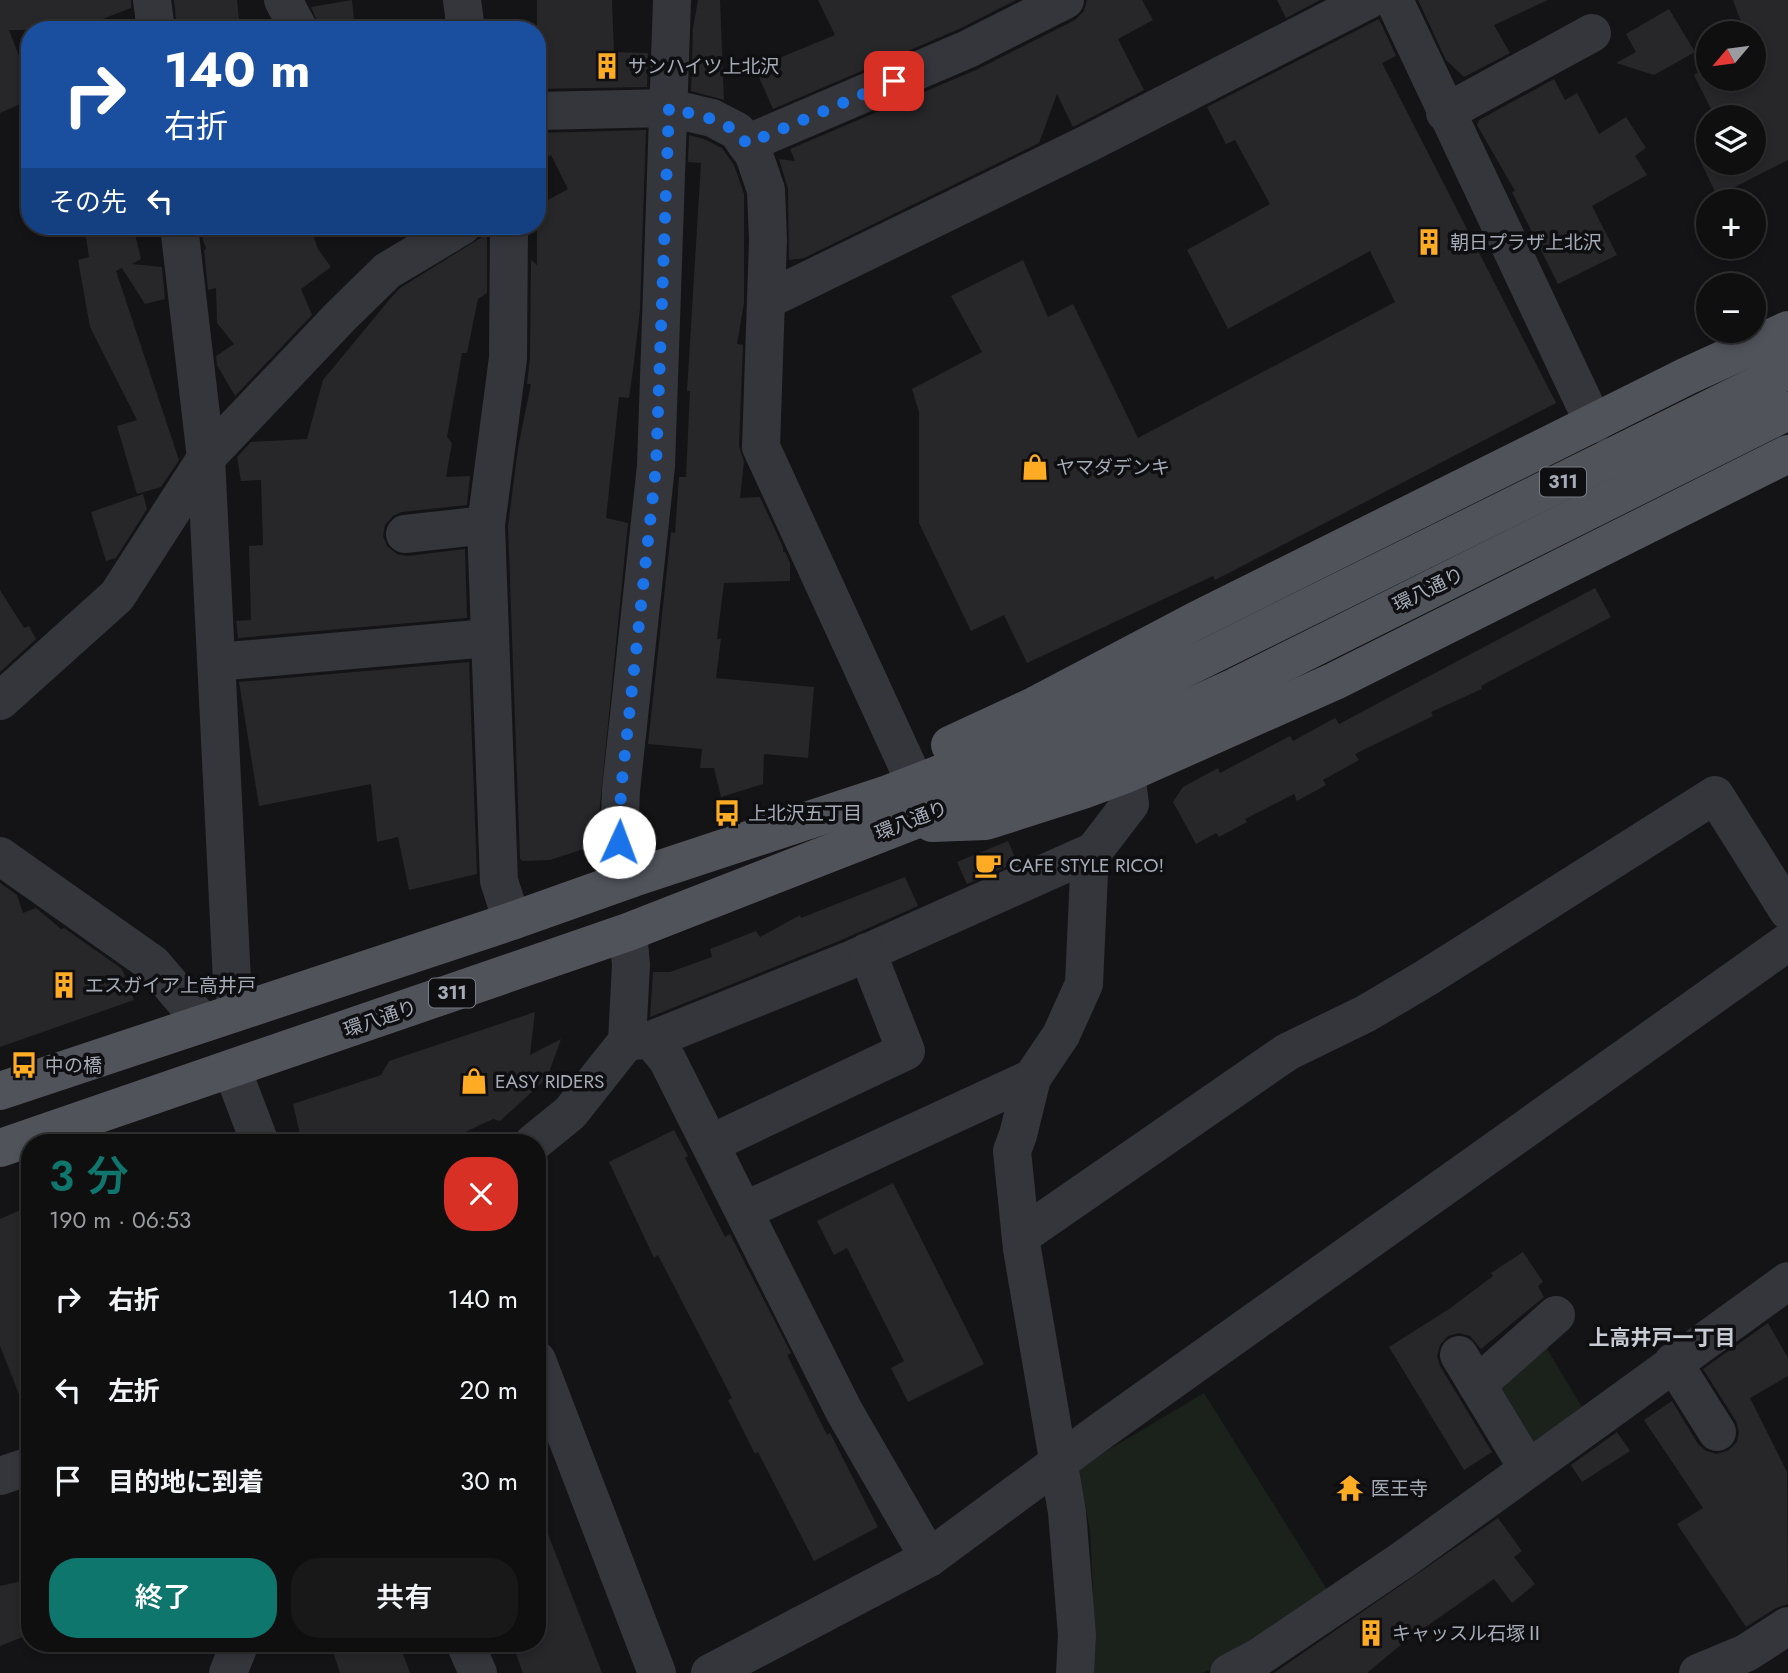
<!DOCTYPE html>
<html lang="ja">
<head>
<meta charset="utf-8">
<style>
	body { margin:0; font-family:Jost,"Noto Sans JP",sans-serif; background:#181819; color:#f1f3f6; height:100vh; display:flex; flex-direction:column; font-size:26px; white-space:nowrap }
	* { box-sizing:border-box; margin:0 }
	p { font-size:23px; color:#9b9c9f }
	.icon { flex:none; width:38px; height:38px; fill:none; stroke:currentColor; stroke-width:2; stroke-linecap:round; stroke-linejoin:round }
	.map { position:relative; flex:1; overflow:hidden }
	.details { position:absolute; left:21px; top:1134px; width:525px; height:518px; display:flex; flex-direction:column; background:#0f0f10; border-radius:28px; box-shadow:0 4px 10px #0003,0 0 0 2px #2f2f30 }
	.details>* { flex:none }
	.guide { position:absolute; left:21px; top:21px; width:525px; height:214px; border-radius:28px; box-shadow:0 4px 10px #0003,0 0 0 2px #2f2f30; background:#1a4fa0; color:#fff; overflow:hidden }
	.needle { width:46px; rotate:241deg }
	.buttons { position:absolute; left:1696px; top:21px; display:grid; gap:14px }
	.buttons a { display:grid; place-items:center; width:70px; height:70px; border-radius:50%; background:#0f0f10; box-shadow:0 4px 10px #0003,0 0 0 2px #2f2f30; font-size:35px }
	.pin { position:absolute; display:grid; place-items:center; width:60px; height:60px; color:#fff; margin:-30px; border-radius:14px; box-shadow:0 4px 10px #0006 }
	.me { position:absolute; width:77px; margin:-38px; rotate:2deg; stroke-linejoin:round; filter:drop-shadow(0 0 5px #0008) }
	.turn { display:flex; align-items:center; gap:24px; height:147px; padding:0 28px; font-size:32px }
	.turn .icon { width:91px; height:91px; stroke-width:2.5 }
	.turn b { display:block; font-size:49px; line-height:60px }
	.then { display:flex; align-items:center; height:66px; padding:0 28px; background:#0003; gap:14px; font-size:26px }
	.round { display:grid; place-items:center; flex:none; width:74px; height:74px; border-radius:28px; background:#181819 }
	.summary { display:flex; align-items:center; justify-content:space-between; height:119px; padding:0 28px }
	h1 { font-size:42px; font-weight:600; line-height:52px; color:#0f766e }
	.primary-button { display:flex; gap:14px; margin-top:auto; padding:14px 28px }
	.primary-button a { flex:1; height:80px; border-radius:28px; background:#0f766e; color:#fff; font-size:28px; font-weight:600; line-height:80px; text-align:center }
	.primary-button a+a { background:#181819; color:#f1f3f6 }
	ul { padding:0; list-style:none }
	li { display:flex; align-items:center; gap:21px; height:91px; padding:0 28px }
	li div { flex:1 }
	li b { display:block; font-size:26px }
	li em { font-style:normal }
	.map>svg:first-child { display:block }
</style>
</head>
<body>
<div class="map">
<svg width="1788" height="1673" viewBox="0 0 1788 1673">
	<rect width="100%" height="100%" fill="#141416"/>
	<g fill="#1a221b">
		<path d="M 1543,1342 L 1583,1409 L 1528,1446 L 1495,1383 Z"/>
		<path d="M 1204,1393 L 1331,1596 L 1225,1663 L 1202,1673 L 1087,1673 L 1093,1590 L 1090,1530 L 1078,1468 Z"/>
	</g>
	<g fill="#27272a">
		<path d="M 0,0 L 131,0 L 131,8 L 74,30 L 9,30 L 30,85 L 30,100 L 0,113 Z"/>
		<path d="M 174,0 L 237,0 L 240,30 L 177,30 Z"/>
		<path d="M 352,0 L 355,30 L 321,30 L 311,7 Z"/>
		<path d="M 537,0 L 612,0 L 614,52 L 648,53 L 647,87 L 537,89 Z"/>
		<path d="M 698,0 L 720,0 L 724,100 L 691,91 L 693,28 Z"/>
		<path d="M 818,0 L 1016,0 L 959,29 L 773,109 L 755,68 L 835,35 Z"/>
		<path d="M 1087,0 L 1142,0 L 1153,20 L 1118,39 L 1144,90 L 1073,127 L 1057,94 L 1039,143 L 804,258 L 789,260 L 788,189 L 779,159 L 795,161 L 790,149 L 978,69 L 1075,20 L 1084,11 Z"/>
		<path d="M 1277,0 L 1320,0 L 1286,18 Z"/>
		<path d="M 1418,0 L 1548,0 L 1494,25 L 1510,53 L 1464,77 L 1446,60 Z"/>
		<path d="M 1733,0 L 1788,0 L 1788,160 L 1717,196 L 1698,156 L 1708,150 L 1708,163 L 1754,163 L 1754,117 L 1715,117 L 1694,75 L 1708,67 L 1708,79 L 1754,79 L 1754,33 L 1745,33 Z"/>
		<path d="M 1669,9 L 1695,52 L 1654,75 L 1616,63 L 1636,52 L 1626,34 Z"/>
		<path d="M 1379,19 L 1396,56 L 1382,63 L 1556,403 L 1215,580 L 1213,576 L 1027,663 L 1004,615 L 971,631 L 919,523 L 919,412 L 912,389 L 982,352 L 951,296 L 1023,260 L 1048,317 L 1073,304 L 1138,438 L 1395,302 L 1370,251 L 1228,329 L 1187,250 L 1270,204 L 1235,140 L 1226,144 L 1207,107 Z"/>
		<path d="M 1554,79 L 1565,100 L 1577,93 L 1599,134 L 1626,117 L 1646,148 L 1635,156 L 1647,175 L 1592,206 L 1617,255 L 1558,284 L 1512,192 L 1515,191 L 1477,125 L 1479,120 Z"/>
		<path d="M 646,130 L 640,309 L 634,362 L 629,398 L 619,397 L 606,518 L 628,523 L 596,845 L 550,860 L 523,861 L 520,859 L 508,526 L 518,448 L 531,384 L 527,384 L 530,358 L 531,260 L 537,265 L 537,206 L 568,189 L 551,155 L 537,162 L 537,133 Z"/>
		<path d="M 689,135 L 704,139 L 722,148 L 734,165 L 744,194 L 744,303 L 737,344 L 743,345 L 739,446 L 744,462 L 740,498 L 760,497 L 783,547 L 783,552 L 785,552 L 790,563 L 790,581 L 724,583 L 717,639 L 721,639 L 716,678 L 814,687 L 808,758 L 764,754 L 763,784 L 721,797 L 714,768 L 700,768 L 702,749 L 648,744 L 671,532 L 675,533 L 679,477 L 686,477 L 690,391 L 687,391 L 701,163 L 688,162 Z"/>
		<path d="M 107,226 L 133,226 L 141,259 L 132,264 L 162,267 L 165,299 L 145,304 L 122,268 L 116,271 L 179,460 L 161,487 L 137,494 L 117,426 L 137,420 L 90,327 L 78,260 L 89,257 L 85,231 Z"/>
		<path d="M 208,226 L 310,226 L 318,249 L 331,267 L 301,289 L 312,315 L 235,396 L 217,365 L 216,356 L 234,344 L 217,323 L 216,288 L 208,290 L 204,250 L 206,249 L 202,237 L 211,234 Z"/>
		<path d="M 487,234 L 487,293 L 478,299 L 467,353 L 462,353 L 447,437 L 452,443 L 446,477 L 470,476 L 467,505 L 402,512 L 393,516 L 385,525 L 383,536 L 387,546 L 397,554 L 407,556 L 465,549 L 467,618 L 238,638 L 236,621 L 251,620 L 249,546 L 263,545 L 261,480 L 241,481 L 237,457 L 251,442 L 307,439 L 323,380 L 390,299 L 400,288 Z"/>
		<path d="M 143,494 L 147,509 L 116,558 L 106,561 L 91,512 Z"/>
		<path d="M 1595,588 L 1611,617 L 1481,686 L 1482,689 L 1431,712 L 1433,716 L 1355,754 L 1359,760 L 1323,780 L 1326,785 L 1297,801 L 1294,794 L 1245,819 L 1247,822 L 1219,837 L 1216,833 L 1196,844 L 1173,802 L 1183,787 L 1218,768 L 1220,773 L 1290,736 L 1293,741 L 1335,718 L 1339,724 Z"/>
		<path d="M 0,590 L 24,628 L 29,626 L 36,639 L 0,672 Z"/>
		<path d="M 469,662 L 477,874 L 409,890 L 398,837 L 377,842 L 371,784 L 259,806 L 239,682 Z"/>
		<path d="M 1008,841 L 1017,862 L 967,884 L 957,862 Z"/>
		<path d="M 905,877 L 918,906 L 839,941 L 650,1017 L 653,972 L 670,972 L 712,957 L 710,949 L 756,931 L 760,937 L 800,915 L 801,918 Z"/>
		<path d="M 0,883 L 17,895 L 23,913 L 36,908 L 61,929 L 64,928 L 122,969 L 134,1000 L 0,1047 Z"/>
		<path d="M 535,1012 L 530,1055 L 561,1039 L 547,1078 L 500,1121 L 493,1119 L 442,1143 L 302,1143 L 293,1104 L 381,1075 L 389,1061 Z"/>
		<path d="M 674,1130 L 688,1156 L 685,1158 L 725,1237 L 730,1234 L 791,1353 L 787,1355 L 827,1435 L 830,1433 L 878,1527 L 814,1561 L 758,1452 L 755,1454 L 728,1400 L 732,1398 L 658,1255 L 654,1258 L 609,1162 Z"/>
		<path d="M 893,1183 L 984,1364 L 908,1402 L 891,1368 L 904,1361 L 847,1248 L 834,1255 L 817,1221 Z"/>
		<path d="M 30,1206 L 30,1417 L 28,1417 L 0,1346 L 0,1219 Z"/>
		<path d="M 1523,1252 L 1543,1282 L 1538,1286 L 1544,1297 L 1481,1349 L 1470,1336 L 1459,1333 L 1448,1336 L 1440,1345 L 1437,1356 L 1440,1366 L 1492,1452 L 1464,1470 L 1389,1347 L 1449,1309 L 1493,1276 L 1491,1273 Z"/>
		<path d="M 1768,1323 L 1788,1358 L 1788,1376 L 1750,1398 L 1787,1472 L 1788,1604 L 1776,1608 L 1746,1627 L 1677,1524 L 1703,1508 L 1644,1420 L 1672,1401 L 1698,1444 L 1706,1451 L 1717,1454 L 1729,1450 L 1737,1442 L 1739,1432 L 1736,1421 L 1703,1369 Z"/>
		<path d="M 1617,1432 L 1630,1451 L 1582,1482 L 1571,1465 Z"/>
		<path d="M 537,1511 L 539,1511 L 602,1673 L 523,1673 L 512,1643 L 537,1643 Z"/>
		<path d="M 1498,1518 L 1522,1551 L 1514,1557 L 1535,1584 L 1512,1603 L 1494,1579 L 1403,1643 L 1367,1673 L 1274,1673 Z"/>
		<path d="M 30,1579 L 30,1634 L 0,1646 L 0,1586 Z"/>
		<path d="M 330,1643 L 399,1643 L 410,1673 L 340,1673 Z"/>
	</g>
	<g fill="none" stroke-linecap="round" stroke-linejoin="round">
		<g stroke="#35363c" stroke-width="38">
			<path d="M 152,0 L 156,30"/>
			<path d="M 283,0 L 299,30"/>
			<path d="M 462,0 L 466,30"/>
			<path d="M 1394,0 L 1594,424"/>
			<path d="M 537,111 L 669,108 L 712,118 L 737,131 L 754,155 L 766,190 L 768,240 L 761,447 L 907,765"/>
			<path d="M 1445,113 L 1592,33"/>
			<path d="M 746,144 L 968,49 L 1065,0"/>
			<path d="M 179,226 L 206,458 L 232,981 L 239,1011"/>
			<path d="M 509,226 L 508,358 L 486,525 L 499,881 L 512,921"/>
			<path d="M 767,300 L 1089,143 L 1368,0"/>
			<path d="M 405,534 L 486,525"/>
			<path d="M 217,662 L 488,638"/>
			<path d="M 0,701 L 117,596 L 206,458 L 340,317 L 387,271 L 462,226"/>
			<path d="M 0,856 L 153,964 L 203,1023"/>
			<path d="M 633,878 L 619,842 L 621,790 L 656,466 L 672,0"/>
			<path d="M 651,1040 L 848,961 L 1094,851"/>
			<path d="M 627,1041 L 651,1040 L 667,1059 L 844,1411 L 929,1558"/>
			<path d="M 232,1069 L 260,1143"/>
			<path d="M 533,1143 L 570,1113 L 627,1041 L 631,965 L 628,932"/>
			<path d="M 710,1144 L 906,1051 L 867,952"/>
			<path d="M 744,1211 L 1032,1078"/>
			<path d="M 1021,1236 L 1287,1052 L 1365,1014 L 1426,978 L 1715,795 L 1788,911"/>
			<path d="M 1459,1355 L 1528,1469"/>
			<path d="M 537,1360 L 657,1673"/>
			<path d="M 1673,1362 L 1717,1432"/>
			<path d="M 1477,1385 L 1556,1315"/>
			<path d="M 0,1476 L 30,1466"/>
			<path d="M 465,1643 L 478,1673"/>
			<path d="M 228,1673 L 240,1643"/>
			<path d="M 710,1673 L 929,1558 L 1101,1431 L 1788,942"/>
			<path d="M 1075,1673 L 1077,1635 L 1067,1512 L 1022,1249 L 1012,1151 L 1018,1135 L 1032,1078 L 1061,1035 L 1084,984 L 1089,873 L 1094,851 L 1130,804 L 1126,774"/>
			<path d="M 1229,1673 L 1259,1657 L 1404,1559 L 1788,1281"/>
			<path d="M 1698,1673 L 1746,1653 L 1788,1626"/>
		</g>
		<g stroke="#51535b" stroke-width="38">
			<path d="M 950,745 L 1032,707 L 1197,620 L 1687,376 L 1788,330"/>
			<path d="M 932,823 L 986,821 L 1083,790 L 1126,774 L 1335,681 L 1788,454"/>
			<path d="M 0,1091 L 512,921 L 633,878 L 888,794 L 1082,719 L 1788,370"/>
			<path d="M 0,1148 L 628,932 L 1102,747 L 1235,687 L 1788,411"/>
		</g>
	</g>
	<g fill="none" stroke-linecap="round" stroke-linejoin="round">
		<path stroke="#1a73e8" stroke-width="12" stroke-dasharray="0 21.6" d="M 619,842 L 621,790 L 656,467 L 669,108 C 699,116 728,118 747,144 L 894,81"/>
	</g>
	<defs>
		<symbol id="building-bare" viewBox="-9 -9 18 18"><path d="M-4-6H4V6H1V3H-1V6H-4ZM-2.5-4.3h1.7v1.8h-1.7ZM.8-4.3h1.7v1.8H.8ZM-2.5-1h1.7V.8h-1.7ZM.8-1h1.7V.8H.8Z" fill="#ffac24" stroke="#0f0f11" stroke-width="2.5" paint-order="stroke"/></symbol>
		<symbol id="shop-bare" viewBox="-9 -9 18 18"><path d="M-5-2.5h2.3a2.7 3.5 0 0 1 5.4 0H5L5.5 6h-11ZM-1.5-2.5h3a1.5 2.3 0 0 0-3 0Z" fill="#ffac24" stroke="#0f0f11" stroke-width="2.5" paint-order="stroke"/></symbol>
		<symbol id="bus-bare" viewBox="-9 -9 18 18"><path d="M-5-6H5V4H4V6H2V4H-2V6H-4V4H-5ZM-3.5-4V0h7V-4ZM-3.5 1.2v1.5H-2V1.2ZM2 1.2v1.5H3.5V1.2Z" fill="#ffac24" stroke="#0f0f11" stroke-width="2.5" paint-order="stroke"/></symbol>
		<symbol id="cafe-bare" viewBox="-9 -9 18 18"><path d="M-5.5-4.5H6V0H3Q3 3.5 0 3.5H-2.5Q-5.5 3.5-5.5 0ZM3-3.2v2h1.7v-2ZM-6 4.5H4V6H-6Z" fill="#ffac24" stroke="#0f0f11" stroke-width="2.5" paint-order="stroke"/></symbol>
		<symbol id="temple-bare" viewBox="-9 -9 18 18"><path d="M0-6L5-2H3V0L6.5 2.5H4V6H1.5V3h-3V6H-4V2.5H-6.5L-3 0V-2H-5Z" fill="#ffac24" stroke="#0f0f11" stroke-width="2.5" paint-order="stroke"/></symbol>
	</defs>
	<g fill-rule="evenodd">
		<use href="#building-bare" x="588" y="47" width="38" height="38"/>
		<use href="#building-bare" x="1410" y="223" width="38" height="38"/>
		<use href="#shop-bare" x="1016" y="448" width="38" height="38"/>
		<use href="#bus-bare" x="708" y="794" width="38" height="38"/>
		<use href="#cafe-bare" x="969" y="846" width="38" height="38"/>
		<use href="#building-bare" x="45" y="966" width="38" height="38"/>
		<use href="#bus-bare" x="5" y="1046" width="38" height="38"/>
		<use href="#shop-bare" x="455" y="1062" width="38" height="38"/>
		<use href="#temple-bare" x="1331" y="1469" width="38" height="38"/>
		<use href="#building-bare" x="1352" y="1614" width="38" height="38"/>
	</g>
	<g text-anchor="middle" stroke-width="7" stroke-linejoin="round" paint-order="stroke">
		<g fill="#0f0f11" stroke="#787d86" stroke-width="2">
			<rect x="1540" y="467.5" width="46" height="29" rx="5"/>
			<rect x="429" y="978.5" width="46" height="29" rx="5"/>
		</g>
		<g font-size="18" font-weight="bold" fill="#a5acb8">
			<text x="1563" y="488">311</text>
			<text x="452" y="999">311</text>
		</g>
		<g font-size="19" fill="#a5acb8" stroke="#0f0f11" text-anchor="start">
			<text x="628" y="73">サンハイツ上北沢</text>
			<text x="1450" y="249">朝日プラザ上北沢</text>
			<text x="1056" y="474">ヤマダデンキ</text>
			<text x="748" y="820">上北沢五丁目</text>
			<text x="1009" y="872">CAFE STYLE RICO!</text>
			<text x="85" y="992">エスガイア上高井戸</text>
			<text x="45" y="1072">中の橋</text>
			<text x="495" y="1088">EASY RIDERS</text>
			<text x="1371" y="1495">医王寺</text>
			<text x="1392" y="1640">キャッスル石塚Ⅱ</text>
		</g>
		<g font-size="19" fill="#a5acb8" stroke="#0f0f11">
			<text transform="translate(1428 589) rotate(-26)" y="7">環八通り</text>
			<text transform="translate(911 820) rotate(-21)" y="7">環八通り</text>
			<text transform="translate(380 1018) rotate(-19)" y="7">環八通り</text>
		</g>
		<g font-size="21" font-weight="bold" fill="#c6cad3" stroke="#0f0f11">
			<text x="1662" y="1345">上高井戸一丁目</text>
		</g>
	</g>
</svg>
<div class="buttons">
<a><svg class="needle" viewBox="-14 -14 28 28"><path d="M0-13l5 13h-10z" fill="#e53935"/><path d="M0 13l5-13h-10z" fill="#9b9c9f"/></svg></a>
<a><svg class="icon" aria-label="layers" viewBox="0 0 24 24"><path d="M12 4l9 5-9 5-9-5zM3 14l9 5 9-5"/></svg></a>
<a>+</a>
<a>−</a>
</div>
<div class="pin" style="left:894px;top:81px;background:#d93025"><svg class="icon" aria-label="arrive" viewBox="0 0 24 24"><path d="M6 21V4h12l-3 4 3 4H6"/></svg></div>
<svg class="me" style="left:619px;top:842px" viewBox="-20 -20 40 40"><circle r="19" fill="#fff"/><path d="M0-13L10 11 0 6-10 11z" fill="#1a73e8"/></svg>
<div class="guide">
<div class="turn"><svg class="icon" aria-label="right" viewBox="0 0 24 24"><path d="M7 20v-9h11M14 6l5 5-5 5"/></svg><div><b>140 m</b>右折</div></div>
<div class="then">その先<svg class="icon" aria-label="left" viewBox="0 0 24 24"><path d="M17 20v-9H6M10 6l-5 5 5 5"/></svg></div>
</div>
<section class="details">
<div class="summary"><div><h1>3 分</h1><p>190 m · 06:53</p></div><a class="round" style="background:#d93025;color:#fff"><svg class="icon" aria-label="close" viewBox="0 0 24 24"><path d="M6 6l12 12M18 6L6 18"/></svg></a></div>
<ul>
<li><svg class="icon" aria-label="right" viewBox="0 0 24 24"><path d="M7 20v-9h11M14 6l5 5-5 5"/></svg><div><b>右折</b></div><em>140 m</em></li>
<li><svg class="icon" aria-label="left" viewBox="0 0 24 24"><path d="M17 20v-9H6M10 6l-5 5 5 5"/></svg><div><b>左折</b></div><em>20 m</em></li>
<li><svg class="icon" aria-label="arrive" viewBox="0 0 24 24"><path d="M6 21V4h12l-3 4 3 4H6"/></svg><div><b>目的地に到着</b></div><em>30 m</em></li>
</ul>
<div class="primary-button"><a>終了</a><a>共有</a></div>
</section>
</div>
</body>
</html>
